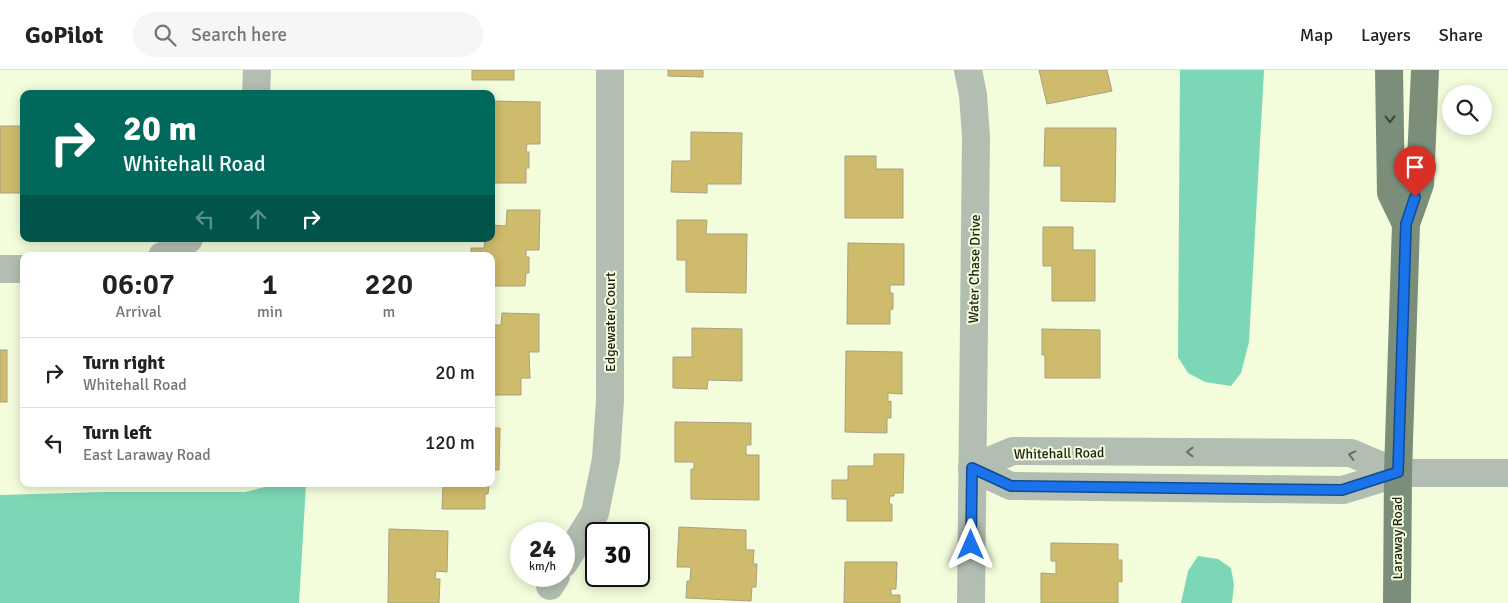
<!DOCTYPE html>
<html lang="en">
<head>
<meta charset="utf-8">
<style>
	body { margin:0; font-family:Signika,sans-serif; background:#f6f6f6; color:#222; height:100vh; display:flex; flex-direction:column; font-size:19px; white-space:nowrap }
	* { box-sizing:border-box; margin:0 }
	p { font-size:16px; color:#767676 }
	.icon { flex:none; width:28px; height:28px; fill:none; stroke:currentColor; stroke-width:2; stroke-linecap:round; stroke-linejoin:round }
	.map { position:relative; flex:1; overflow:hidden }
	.sheet { position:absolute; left:20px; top:182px; width:475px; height:235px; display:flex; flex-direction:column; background:#fff; border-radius:10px; box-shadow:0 2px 12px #0003 }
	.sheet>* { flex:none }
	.guide { position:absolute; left:20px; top:20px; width:475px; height:152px; border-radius:10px; box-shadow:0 2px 12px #0003; background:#00695c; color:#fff; overflow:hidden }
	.buttons { position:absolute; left:1442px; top:15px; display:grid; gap:10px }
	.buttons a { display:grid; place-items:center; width:50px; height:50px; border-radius:50%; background:#fff; box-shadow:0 2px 12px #0003; font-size:25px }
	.speed { position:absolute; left:510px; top:452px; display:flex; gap:10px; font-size:25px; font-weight:700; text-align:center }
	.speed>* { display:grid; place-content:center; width:65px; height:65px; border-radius:50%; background:#fff; box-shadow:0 2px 12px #0003; line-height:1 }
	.speed small { font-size:12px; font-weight:400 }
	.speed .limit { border:2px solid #111; border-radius:8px; background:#fff; color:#111 }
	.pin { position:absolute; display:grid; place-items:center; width:42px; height:42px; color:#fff; margin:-51px -21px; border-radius:50% 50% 50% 0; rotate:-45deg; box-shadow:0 0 5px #0007 }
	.pin .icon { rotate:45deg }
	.me { position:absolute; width:55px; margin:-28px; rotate:0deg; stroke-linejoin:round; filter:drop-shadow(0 0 4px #0008) }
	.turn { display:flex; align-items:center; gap:18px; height:105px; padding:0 20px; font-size:22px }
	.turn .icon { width:65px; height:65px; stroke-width:2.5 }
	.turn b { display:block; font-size:35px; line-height:42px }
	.lanes { display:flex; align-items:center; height:48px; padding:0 20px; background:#0003; justify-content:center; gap:25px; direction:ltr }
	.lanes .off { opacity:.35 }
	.eta { display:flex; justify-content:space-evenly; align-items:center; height:85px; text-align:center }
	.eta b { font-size:30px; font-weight:600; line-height:35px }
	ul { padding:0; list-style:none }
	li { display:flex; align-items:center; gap:15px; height:70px; padding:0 20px; border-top:1px solid #e0e0e0 }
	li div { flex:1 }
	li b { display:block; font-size:19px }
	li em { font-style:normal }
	header { display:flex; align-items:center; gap:30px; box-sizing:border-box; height:70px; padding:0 25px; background:#fff; border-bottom:1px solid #e0e0e0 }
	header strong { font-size:24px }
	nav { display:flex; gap:28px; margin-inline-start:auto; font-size:18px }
	.search { width:350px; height:45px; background:#f6f6f6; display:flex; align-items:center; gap:12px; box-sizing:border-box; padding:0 18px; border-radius:28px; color:#767676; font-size:19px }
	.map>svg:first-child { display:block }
</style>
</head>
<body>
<header>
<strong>GoPilot</strong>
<div class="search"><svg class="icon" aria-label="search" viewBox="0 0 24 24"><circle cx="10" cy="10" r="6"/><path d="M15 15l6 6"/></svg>Search here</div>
<nav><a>Map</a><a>Layers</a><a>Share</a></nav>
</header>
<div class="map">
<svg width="1508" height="533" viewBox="0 0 1508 533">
	<rect width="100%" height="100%" fill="#f3fcdb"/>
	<g fill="#7bd7b5">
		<path d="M 1180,0 L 1264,0 L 1249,272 L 1241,303 L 1231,316 L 1205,312 L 1188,303 L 1178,287 Z"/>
		<path d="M 277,414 L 306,414 L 299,533 L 0,533 L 0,425 L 104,422 L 245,422 Z"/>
		<path d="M 1198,486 L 1218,489 L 1231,498 L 1234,515 L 1232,533 L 1181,533 L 1188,501 Z"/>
	</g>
	<g fill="#cfbb6c" stroke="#a9a182">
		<rect x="472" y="0" width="42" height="10"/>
		<path d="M 668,0 L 703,0 L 703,7 L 668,6 Z"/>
		<path d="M 1039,0 L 1107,0 L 1112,21 L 1047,34 Z"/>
		<path d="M 491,31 L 540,32 L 540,74 L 527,74 L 526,82 L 529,82 L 529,98 L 526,98 L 526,113 L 491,113 Z"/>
		<rect x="0" y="56" width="24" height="67"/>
		<path d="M 1045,58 L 1116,58 L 1115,132 L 1061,131 L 1061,96 L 1044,96 Z"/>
		<path d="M 691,62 L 742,63 L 741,114 L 707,114 L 707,123 L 671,122 L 672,91 L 691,91 Z"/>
		<path d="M 845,86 L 876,86 L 876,99 L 903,99 L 903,148 L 845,148 Z"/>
		<path d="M 507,140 L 540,140 L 539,180 L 526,180 L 526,187 L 529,187 L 529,203 L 526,203 L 525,216 L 491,216 L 491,186 L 471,186 L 471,178 L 484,178 L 485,169 L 491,169 L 491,155 L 506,156 Z"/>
		<path d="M 677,150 L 707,150 L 706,164 L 747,164 L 746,223 L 686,222 L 686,190 L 677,190 Z"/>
		<path d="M 1043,157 L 1073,157 L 1073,180 L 1095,180 L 1095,231 L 1052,231 L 1052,196 L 1043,196 Z"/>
		<path d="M 848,173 L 904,174 L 904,215 L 890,215 L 890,223 L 893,223 L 893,239 L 890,240 L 890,254 L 847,254 Z"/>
		<path d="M 502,243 L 539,244 L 539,282 L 529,282 L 530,308 L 521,308 L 521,325 L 491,325 L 491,255 L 501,255 Z"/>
		<path d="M 692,258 L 742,259 L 742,311 L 708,310 L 707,319 L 673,318 L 673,287 L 692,287 Z"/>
		<path d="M 1042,259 L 1100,260 L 1100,308 L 1045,308 L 1045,285 L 1042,285 Z"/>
		<rect x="0" y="280" width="7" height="52"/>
		<path d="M 846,281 L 902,282 L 902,324 L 888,323 L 888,332 L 891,331 L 891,348 L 887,348 L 887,363 L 845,362 Z"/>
		<path d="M 675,352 L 751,353 L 751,375 L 746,375 L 746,385 L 759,385 L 759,430 L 691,429 L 691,399 L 694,399 L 694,392 L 675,392 Z"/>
		<path d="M 491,358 L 500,358 L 499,400 L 491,400 Z"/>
		<path d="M 874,384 L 904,384 L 903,423 L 894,423 L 894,426 L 890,426 L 889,434 L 892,434 L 892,451 L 847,451 L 847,429 L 832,429 L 832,410 L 848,410 L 848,396 L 874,396 Z"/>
		<path d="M 443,414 L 489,414 L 488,424 L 485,424 L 485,439 L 442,439 Z"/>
		<path d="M 679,457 L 746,460 L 746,480 L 754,480 L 753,494 L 757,494 L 756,517 L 752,517 L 751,531 L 686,528 L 687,511 L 690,511 L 691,497 L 677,497 Z"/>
		<path d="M 389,459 L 448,461 L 447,502 L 436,501 L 435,509 L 440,509 L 439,533 L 388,533 Z"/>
		<path d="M 1051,473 L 1118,474 L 1118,490 L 1122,490 L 1122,512 L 1118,511 L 1118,533 L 1041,533 L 1041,503 L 1056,504 L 1056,491 L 1051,491 Z"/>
		<path d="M 845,492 L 897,492 L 896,519 L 891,519 L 891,525 L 900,525 L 900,533 L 844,533 Z"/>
	</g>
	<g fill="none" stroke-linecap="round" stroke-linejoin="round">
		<g stroke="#b3beb2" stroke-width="28">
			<path d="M 968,0 L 973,25 L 976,67 L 971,533"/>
			<path d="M 256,24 L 257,0"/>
			<path d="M 162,186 L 174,181 L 189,169"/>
			<path d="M 0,199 L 24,199"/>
			<path d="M 972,398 L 1011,416 L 1343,420 L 1398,403 L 1508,403"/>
			<path d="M 972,398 L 1013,381 L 1351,383 L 1398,403"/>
			<path d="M 564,493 L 595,443 L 606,389 L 610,330 L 610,0"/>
			<path d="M 550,516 L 556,506"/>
		</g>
		<g stroke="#7a8e79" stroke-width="28">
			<path d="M 1389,0 L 1391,123 L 1406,154"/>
			<path d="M 1397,533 L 1398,403 L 1406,154 L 1420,114 L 1425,0"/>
		</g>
	</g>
	<defs><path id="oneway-chevron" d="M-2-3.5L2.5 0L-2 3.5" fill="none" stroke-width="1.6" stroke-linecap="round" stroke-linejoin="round" transform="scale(1.25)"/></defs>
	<use stroke="#3d4637" href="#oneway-chevron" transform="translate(1390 49) rotate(89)"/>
	<g stroke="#686e63">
		<use href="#oneway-chevron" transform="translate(1190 382) rotate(-180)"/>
		<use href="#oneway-chevron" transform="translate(1352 385) rotate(-166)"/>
	</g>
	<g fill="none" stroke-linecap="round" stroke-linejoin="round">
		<defs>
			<path id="route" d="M 971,475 L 972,398 L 1011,416 L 1342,420 L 1398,402 L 1406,154 L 1415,127"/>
		</defs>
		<use href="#route" stroke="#114b97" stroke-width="12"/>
		<use href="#route" stroke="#1a73e8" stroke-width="9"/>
	</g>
	<g text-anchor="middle" stroke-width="4" stroke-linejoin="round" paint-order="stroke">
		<g font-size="14" fill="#1c1f14" stroke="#f3fcdb">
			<text transform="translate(974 199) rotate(-89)" y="5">Water Chase Drive</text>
			<text transform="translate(610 252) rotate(-90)" y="5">Edgewater Court</text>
			<text transform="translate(1059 383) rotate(-1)" y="5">Whitehall Road</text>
			<text transform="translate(1397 468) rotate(-90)" y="5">Laraway Road</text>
		</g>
	</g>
</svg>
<div class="buttons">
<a><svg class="icon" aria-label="search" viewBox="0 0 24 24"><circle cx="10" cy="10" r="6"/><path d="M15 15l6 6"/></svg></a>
</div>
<div class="speed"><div>24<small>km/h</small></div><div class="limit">30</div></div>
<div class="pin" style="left:1415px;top:127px;background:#d93025"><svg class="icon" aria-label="arrive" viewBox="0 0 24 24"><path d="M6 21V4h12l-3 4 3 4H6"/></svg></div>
<svg class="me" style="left:971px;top:475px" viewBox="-20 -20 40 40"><path d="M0-17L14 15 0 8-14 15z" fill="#1a73e8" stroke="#fff" stroke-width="4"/></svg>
<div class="guide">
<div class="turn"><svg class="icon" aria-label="right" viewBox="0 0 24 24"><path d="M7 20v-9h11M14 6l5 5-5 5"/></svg><div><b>20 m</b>Whitehall Road</div></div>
<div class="lanes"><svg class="icon off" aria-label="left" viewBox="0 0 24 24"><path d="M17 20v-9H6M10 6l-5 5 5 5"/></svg><svg class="icon off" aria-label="ahead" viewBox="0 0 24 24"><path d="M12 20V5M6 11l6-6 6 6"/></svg><svg class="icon" aria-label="right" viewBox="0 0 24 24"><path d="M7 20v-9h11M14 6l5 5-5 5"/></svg></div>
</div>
<section class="sheet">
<div class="eta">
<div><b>06:07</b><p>Arrival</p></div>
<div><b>1</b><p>min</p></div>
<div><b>220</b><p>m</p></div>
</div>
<ul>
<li><svg class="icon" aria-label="right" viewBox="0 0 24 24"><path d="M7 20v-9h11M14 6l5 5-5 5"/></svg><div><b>Turn right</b><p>Whitehall Road</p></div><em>20 m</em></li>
<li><svg class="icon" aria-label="left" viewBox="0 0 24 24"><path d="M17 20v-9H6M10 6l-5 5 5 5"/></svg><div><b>Turn left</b><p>East Laraway Road</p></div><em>120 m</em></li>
</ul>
</section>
</div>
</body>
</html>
